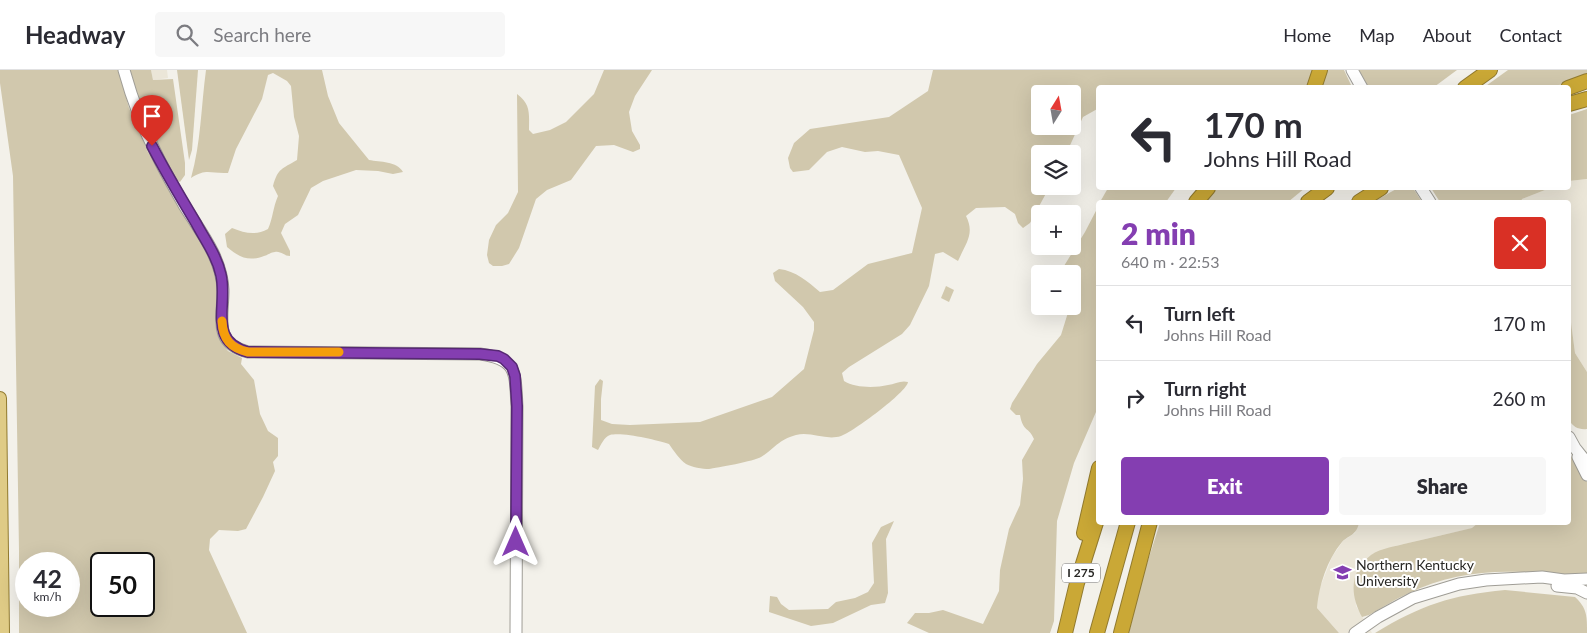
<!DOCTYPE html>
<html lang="en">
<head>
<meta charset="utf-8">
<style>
	body { margin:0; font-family:Lato,sans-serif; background:#f7f7f7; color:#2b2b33; height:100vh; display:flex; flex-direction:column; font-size:19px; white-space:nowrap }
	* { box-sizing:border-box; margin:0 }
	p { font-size:16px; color:#7c7c81 }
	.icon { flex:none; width:28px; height:28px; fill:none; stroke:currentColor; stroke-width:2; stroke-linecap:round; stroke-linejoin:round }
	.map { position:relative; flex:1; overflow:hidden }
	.side { position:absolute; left:1096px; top:130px; width:475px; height:325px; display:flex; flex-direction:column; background:#fff; border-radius:5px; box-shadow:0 5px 20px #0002 }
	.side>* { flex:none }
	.top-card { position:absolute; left:1096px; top:15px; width:475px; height:105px; border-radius:5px; box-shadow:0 5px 20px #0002; background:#fff; color:#2b2b33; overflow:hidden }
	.needle { width:32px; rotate:11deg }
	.controls { position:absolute; left:1031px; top:15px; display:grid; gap:10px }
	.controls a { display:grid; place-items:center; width:50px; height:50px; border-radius:5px; background:#fff; box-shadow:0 5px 20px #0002; font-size:25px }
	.speed { position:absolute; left:15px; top:482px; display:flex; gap:10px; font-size:25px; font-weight:700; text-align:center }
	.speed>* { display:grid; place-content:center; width:65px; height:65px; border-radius:50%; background:#fff; box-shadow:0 5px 20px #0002; line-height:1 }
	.speed small { font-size:12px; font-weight:400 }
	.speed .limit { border:2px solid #111; border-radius:8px; background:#fff; color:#111 }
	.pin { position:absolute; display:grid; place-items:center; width:42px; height:42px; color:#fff; margin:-51px -21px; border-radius:50% 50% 50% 0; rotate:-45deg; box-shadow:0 0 5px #0007 }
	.pin .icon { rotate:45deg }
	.me { position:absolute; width:55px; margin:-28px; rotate:0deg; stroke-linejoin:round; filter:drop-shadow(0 0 4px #0008) }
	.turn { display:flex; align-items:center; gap:18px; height:105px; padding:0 25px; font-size:22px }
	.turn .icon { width:65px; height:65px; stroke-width:2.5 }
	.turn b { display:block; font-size:35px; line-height:42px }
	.round { display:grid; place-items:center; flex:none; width:52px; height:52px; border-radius:5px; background:#f7f7f7 }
	.headline { display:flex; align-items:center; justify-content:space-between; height:85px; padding:0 25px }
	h1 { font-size:30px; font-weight:800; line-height:38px; color:#843eb1 }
	.action { display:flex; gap:10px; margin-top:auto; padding:10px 25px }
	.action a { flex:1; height:58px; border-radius:5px; background:#843eb1; color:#fff; font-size:20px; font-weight:800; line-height:58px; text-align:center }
	.action a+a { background:#f7f7f7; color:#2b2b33 }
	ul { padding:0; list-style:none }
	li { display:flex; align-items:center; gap:15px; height:75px; padding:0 25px; border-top:1px solid #e1e1e2 }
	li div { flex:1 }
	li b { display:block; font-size:19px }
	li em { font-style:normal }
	header { display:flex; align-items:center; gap:30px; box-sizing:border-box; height:70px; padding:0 25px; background:#fff; border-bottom:1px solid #e1e1e2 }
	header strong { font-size:24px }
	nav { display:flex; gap:28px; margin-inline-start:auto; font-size:18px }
	.search { width:350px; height:45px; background:#f7f7f7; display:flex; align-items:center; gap:12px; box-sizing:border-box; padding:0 18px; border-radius:5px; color:#7c7c81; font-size:19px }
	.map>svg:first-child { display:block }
</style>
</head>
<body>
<header>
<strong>Headway</strong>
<div class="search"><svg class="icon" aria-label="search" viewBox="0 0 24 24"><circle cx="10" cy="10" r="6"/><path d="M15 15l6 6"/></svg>Search here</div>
<nav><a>Home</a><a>Map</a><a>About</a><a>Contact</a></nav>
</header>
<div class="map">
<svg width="1587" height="563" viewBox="0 0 1587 563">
	<rect width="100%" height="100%" fill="#f3f1ea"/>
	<g fill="#ebe6d8">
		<path d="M 151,0 L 167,0 L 168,8 L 153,10 Z"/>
		<path d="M 1587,109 L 1587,302 L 1575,283 L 1569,237 L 1569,132 L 1521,132 L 1522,129 L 1550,118 L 1569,118 L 1569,111 Z"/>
		<path d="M 1359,453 L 1478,453 L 1473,458 L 1395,476 L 1373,484 L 1361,495 L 1354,511 L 1356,536 L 1372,563 L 1339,563 L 1317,538 L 1319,520 L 1332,487 L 1343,471 L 1355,463 Z"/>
	</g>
	<g fill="#d1c8ad" fill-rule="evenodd">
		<path d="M 0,0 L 119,0 L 129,38 L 148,82 L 190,152 L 212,194 L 217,209 L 220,270 L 228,281 L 242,288 L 241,294 L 254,310 L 260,344 L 268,361 L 278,368 L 278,386 L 273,392 L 275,401 L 263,427 L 246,459 L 238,461 L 219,460 L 210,469 L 209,480 L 247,563 L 19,563 L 19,481 L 13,106 L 0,13 ZM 26,494 L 69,494 L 69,536 L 26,536 ZM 101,494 L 144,494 L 144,536 L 101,536 Z"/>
		<path d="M 129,0 L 151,0 L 153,10 L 173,9 L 185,93 L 185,105 L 180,112 L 177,110 L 171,104 L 143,44 Z"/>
		<path d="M 177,0 L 198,0 L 192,80 L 189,90 Z"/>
		<path d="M 206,0 L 322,0 L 328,26 L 339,53 L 369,90 C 380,92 397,91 403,102 L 393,104 L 378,101 L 356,100 L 323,111 L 311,118 L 298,145 L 285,154 L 281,163 L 290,181 L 290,186 C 284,186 281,181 275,182 C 271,182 268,185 264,186 C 248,192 239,187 227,177 L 225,164 L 232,158 C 245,163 255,166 268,159 C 273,148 273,137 278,126 L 273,116 C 278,98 282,99 297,90 L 299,66 L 294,47 L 291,16 L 287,11 L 273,3 L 268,5 L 262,29 L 236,79 L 228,103 C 210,104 207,98 191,108 C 201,73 201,37 206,0 Z"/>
		<path d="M 604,0 L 652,0 L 635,26 L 629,42 L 632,61 L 640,75 L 640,79 L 633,82 L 614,75 L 596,76 L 571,110 L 547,120 L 536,129 L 519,178 L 509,194 L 502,196 L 493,196 L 489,193 L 487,185 L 489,170 L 496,155 L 508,143 L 518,122 L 517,24 C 531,34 529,44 529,60 L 533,64 L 550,60 L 566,52 L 594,24 Z"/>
		<path d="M 933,0 L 1314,0 L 1310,14 L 1307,17 L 1099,18 L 1099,38 L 1083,47 L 1066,84 L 1040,84 L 1040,116 L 1050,116 L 1030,153 L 1023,158 L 1018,153 L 1015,144 L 1005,137 L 976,138 L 966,146 C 975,164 966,173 958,191 L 943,182 L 935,184 L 929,216 L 910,255 L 902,264 L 849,297 L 842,303 L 844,311 C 855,318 875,318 888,315 C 895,314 901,310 908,312 C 907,322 853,362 841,366 C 826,371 811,361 796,365 C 778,370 774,379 761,387 C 755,391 716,398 709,399 C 703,399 691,397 686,394 C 679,389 674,381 669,374 C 656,370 623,362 610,365 C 604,367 601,375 598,380 L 592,377 L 595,316 L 600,309 L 603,311 L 601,329 L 601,350 L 612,354 L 630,355 L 700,352 L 772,327 L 804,299 L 814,260 L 814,252 L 803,237 L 775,211 L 773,203 L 779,199 C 796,201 807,211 820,222 L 833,220 L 868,194 L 912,183 L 922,138 L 899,85 L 878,81 L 865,82 L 842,77 L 827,82 L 809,100 L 793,102 L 790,98 L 788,88 L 794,73 L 810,59 L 889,47 L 928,21 ZM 1040,24 L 1072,24 L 1072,56 L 1040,56 Z"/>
		<path d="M 1324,0 L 1344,0 L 1352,17 L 1318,18 Z"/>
		<path d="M 1359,0 L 1457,0 L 1434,17 L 1369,18 Z"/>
		<path d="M 1508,0 L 1587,0 L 1587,6 L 1553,17 L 1483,18 Z"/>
		<path d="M 1587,39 L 1587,109 L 1569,111 L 1569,45 Z"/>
		<path d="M 1108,118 L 1176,118 L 1166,132 L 1100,132 Z"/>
		<path d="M 1218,118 L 1305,118 L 1288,132 L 1205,132 Z"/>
		<path d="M 1398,118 L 1413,118 L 1422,132 L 1373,132 Z"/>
		<path d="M 1431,118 L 1550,118 L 1522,129 L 1521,132 L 1440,132 Z"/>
		<path d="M 1099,135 L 1099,335 L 1074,393 L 1057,451 L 1054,551 L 1050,563 L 929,563 L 907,553 L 915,543 L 929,543 L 943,540 L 983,554 L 999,521 L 1000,500 L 1009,459 L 1020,435 L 1023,409 L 1022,390 L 1034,369 C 1029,357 1023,362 1020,345 L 1016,345 L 1010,339 L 1012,333 L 1037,294 L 1061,265 L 1070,236 L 1072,236 L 1072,204 L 1059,204 L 1085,162 Z"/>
		<path d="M 946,216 L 954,220 L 949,232 L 941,228 Z"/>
		<path d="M 1569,237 L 1575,283 L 1587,302 L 1587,359 C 1579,360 1573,357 1569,350 Z"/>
		<path d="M 1569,383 L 1587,412 L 1587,505 C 1565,508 1544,503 1522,502 C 1484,500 1443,506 1409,523 C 1395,529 1382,538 1369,545 L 1362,547 C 1350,525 1349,502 1371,485 C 1381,478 1397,476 1408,473 C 1430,468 1451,463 1472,458 L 1478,453 L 1569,452 Z"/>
		<path d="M 894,451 L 886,469 L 888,523 L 885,533 L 871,535 L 833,553 L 811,556 L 769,542 L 770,526 L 777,527 L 781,534 L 789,540 L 828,539 L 836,532 L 855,528 L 868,522 L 874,513 L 872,473 L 881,457 Z"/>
		<path d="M 1160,453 L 1359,453 C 1356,466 1350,464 1342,472 C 1327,490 1319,515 1317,538 L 1339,563 L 1129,563 L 1142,509 Z"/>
		<path d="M 1505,520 L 1575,527 C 1587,538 1587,546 1587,563 L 1375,563 C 1421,535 1451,525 1505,520 Z"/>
	</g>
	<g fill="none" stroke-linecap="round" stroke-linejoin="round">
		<defs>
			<g id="secondary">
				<path d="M 124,0 C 132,29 143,58 157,85 C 165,102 175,119 184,135 C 200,161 222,188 223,220 C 223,249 213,273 248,282 L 480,284 C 518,289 515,303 517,337 L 516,563"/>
				<path d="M 1352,0 L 1362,18"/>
				<path d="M 1421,118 L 1430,132"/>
				<path d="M 1569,367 L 1575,378 L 1587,393"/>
				<path d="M 1578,387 L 1587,405"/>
				<path d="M 1557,516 L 1577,518 L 1587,523"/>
				<path d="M 1355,563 L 1378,547 L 1413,528 L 1459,514 L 1486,510 L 1542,507 L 1564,510 L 1587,509"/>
			</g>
			<path id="primary" d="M 0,328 L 3,563"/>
			<g id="highway">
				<path d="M 1314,18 L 1320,0"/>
				<path d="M 1465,18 L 1490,0"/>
				<path d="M 1568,18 L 1587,11"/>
				<path d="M 1569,34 L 1587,29"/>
				<path d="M 1196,132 L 1208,118"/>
				<path d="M 1308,132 L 1327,118"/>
				<path d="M 1359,132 L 1381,118"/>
				<path d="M 1084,463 L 1099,398"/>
				<path d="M 1065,563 L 1077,513 L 1099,443"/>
				<path d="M 1097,563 L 1128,452"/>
				<path d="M 1121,563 L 1150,452"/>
			</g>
		</defs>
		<use href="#secondary" stroke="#9f9d96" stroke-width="13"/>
		<use href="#primary" stroke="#917a2f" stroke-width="14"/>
		<use href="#highway" stroke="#917a2f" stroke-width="16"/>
		<use href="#secondary" stroke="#fff" stroke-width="11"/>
		<use href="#primary" stroke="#dfcb86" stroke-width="12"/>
		<use href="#highway" stroke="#caa836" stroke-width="14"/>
	</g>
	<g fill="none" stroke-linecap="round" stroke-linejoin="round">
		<defs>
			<path id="route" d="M 152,76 C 166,103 181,128 196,153 C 205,170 217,186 221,205 C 228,235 207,271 248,282 L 480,284 L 498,286 L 504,289 L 512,297 L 515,306 L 517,336 L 516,472"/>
		</defs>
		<use href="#route" stroke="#562873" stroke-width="12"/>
		<use href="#route" stroke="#843eb1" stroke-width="9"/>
		<path stroke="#f59e0b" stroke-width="9" d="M 222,251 C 223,270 231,278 248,282 L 339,282"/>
	</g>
	<defs>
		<symbol id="university-bare" viewBox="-9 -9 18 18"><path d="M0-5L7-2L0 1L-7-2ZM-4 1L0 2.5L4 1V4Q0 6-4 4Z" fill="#843eb1" stroke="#fff" stroke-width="2.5" paint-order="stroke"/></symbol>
	</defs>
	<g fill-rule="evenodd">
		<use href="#university-bare" x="1330" y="490" width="25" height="25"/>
	</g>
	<g text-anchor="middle" stroke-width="4" stroke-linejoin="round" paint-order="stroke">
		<rect fill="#fff" stroke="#686765" stroke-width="1" x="1062" y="493.5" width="38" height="19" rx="4"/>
		<g font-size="12" font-weight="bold" fill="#272623">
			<text x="1081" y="507">I 275</text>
		</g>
		<g font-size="14" fill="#272623" stroke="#fff" text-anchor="start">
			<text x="1356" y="500">Northern Kentucky<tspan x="1356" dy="16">University</tspan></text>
		</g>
	</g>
</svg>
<div class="controls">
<a><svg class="needle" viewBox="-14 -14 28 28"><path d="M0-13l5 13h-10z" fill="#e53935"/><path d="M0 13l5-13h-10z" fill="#7c7c81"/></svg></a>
<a><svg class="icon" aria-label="layers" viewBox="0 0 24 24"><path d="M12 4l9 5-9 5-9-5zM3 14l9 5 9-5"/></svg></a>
<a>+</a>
<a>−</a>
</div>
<div class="speed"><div>42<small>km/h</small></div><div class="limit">50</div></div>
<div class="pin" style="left:152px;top:76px;background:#d93025"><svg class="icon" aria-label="arrive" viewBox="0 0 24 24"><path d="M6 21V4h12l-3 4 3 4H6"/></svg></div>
<svg class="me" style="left:516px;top:472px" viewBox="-20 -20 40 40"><path d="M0-17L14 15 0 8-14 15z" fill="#843eb1" stroke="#fff" stroke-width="4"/></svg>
<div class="top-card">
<div class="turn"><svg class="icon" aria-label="left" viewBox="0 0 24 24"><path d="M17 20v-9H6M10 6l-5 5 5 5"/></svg><div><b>170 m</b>Johns Hill Road</div></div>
</div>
<section class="side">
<div class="headline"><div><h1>2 min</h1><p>640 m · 22:53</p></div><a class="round" style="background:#d93025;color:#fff"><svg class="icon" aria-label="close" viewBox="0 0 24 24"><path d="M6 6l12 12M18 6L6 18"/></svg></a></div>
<ul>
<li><svg class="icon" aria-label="left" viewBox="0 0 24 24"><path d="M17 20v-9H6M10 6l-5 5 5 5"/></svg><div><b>Turn left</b><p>Johns Hill Road</p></div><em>170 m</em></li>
<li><svg class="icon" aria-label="right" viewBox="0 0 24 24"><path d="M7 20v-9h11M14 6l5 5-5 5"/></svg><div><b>Turn right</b><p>Johns Hill Road</p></div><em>260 m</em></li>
</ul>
<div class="action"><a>Exit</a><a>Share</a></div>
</section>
</div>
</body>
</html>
